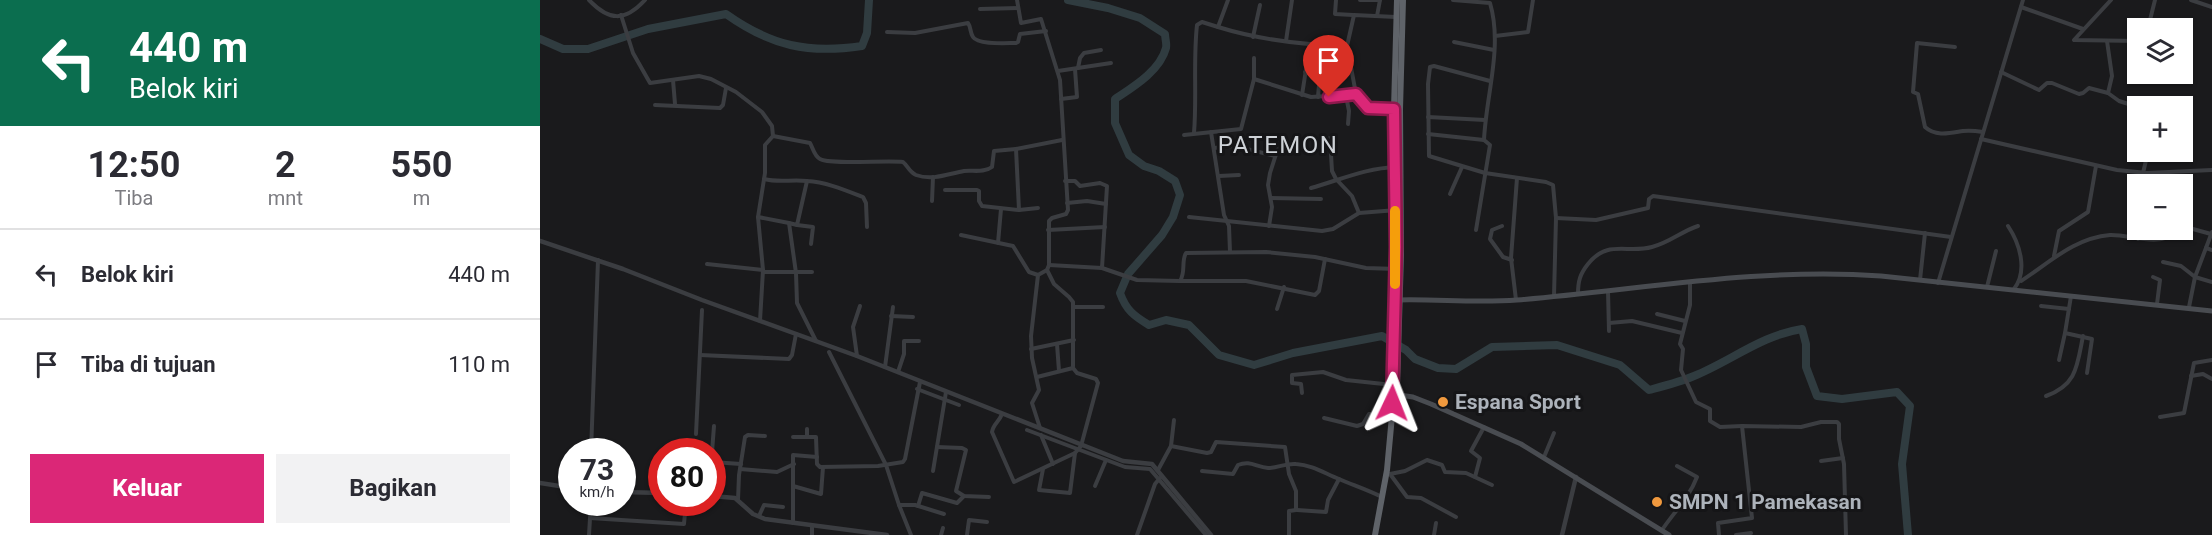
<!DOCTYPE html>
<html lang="id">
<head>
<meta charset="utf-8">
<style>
	body { margin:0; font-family:Roboto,sans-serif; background:#f2f2f3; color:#2b2b33; height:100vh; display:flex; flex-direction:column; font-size:22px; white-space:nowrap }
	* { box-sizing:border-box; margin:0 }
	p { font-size:20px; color:#7c7c81 }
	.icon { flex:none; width:33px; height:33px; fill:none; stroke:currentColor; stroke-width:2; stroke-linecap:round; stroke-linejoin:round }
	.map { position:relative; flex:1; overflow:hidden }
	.sheet { display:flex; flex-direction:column; background:#fff; width:540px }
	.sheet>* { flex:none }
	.guide { background:#0b6e4f; color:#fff; overflow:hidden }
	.fabs { position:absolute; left:1587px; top:18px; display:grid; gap:12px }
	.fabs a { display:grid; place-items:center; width:66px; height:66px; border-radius:0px; background:#fff; box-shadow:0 2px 4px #0004; font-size:30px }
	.speed { position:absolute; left:18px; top:438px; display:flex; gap:12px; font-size:30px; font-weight:700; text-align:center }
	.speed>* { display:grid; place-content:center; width:78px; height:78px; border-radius:50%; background:#fff; box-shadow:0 2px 4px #0004; line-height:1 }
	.speed small { font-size:15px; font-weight:400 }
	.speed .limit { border:9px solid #d22; background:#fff; color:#111 }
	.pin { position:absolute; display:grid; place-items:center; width:51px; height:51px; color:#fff; margin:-62px -26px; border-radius:50% 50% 50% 0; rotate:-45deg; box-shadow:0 0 6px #0007 }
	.pin .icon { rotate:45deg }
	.me { position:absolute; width:66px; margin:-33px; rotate:2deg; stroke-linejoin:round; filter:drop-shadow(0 0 4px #0008) }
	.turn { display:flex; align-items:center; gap:21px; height:126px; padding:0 30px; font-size:27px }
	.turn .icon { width:78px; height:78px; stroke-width:2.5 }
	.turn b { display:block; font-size:42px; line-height:51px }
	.eta { display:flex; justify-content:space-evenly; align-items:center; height:102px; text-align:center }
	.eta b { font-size:36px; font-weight:700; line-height:42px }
	.button { display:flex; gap:12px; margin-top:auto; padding:12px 30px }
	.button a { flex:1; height:69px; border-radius:0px; background:#db2777; color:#fff; font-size:24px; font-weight:700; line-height:69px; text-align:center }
	.button a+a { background:#f2f2f3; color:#2b2b33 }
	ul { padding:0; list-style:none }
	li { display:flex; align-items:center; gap:18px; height:90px; padding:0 30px; border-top:2px solid #e1e1e2 }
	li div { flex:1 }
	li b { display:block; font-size:22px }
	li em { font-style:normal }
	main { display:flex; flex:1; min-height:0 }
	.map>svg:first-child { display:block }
</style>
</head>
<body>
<main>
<section class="sheet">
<div class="guide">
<div class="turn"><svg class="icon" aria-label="left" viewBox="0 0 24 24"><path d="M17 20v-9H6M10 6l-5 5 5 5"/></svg><div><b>440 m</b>Belok kiri</div></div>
</div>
<div class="eta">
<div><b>12:50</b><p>Tiba</p></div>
<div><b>2</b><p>mnt</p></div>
<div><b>550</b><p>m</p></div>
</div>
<ul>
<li><svg class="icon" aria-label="left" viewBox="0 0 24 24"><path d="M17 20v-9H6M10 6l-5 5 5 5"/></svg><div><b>Belok kiri</b></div><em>440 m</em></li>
<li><svg class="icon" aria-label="arrive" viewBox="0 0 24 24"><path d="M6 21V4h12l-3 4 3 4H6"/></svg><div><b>Tiba di tujuan</b></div><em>110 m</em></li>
</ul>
<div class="button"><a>Keluar</a><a>Bagikan</a></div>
</section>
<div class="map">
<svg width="1672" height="535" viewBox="0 0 1672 535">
	<rect width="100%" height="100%" fill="#1a1a1c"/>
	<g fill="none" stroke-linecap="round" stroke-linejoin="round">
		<g stroke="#303c40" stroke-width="8">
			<path d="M 528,0 L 568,8 L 600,18 L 625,34 C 625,38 627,44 626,48 C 620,71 593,87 575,99 L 575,123 L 589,155 L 604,166 L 619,171 L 635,181 L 640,195 L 633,217 L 622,235 L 588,274 L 580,293 C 586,310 594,316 609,325 L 626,320 L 649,325 L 679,355 L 714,365 L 753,353 L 842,336 L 866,350 L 875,359 L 898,368 L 916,369 L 952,347 L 1017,345 L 1080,365 L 1109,390 C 1124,386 1140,382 1154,376 C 1191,361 1222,335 1262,329 L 1266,344 L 1266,367 L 1277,396 L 1302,399 L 1357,392 L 1370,406 L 1362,464 L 1368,535"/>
			<path d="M 0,39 L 23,49 L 48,49 L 108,29 L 186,14 C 231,46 268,54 322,46 L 327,33 L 329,0"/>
		</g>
		<g stroke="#3b3d41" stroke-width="4">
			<path d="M 49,0 C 69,21 85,22 105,0"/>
			<path d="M 477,0 L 481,23 L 501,19 L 520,80 L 528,210 L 526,214 L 512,218 L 509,221 L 509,265 L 507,270 L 498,275 L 491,336 L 492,358 L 499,390 L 492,403 L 500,428"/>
			<path d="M 796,0 L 795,14 L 813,15"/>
			<path d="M 820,0 L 840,0"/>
			<path d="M 913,0 L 950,3 C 963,47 946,95 944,140"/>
			<path d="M 1571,0 L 1534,40 L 1598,41"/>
			<path d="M 1651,0 L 1672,7"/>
			<path d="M 1481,7 L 1543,29"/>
			<path d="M 440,9 L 478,8"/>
			<path d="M 81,15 L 93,53 L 110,83 L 159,76 L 171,79 L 196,92 L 222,112 L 232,126 L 233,136 L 225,145 L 225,173 L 218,217 L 223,270 L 220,321"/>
			<path d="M 837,16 L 840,0"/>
			<path d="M 678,27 C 720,40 764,45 807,46"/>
			<path d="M 1608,28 L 1615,0"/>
			<path d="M 347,32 L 375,33 L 428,23 C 431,27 430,33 433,37 C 438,45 466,43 476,43 L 478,42 L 480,34 L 506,31"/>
			<path d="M 955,36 L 988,32 L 993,0"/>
			<path d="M 713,37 L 720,5"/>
			<path d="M 746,41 L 752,0"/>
			<path d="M 1567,41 L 1572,76 L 1568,93 L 1579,101 L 1598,107"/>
			<path d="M 914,42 L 954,50"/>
			<path d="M 1415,47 L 1377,43 L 1373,92 L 1378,94 L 1385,127 C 1396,137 1410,133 1423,131 C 1430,130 1437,131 1443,132"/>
			<path d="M 538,68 L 540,58 L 544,53 L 561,50"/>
			<path d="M 518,71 L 571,63"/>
			<path d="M 765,72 L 780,73 L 811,70"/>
			<path d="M 1461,72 L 1499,90 L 1507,83 L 1512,83 L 1539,94 L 1543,93 L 1549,88 L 1568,93"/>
			<path d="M 714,79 L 771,97 L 816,94"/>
			<path d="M 133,80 L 135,104"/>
			<path d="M 950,81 L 894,66 L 890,67 L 888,84 L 889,156 L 945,173 L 1006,182 L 1013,185 L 1016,218 L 1014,296"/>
			<path d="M 762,95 L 770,44"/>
			<path d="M 806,96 L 809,111 L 808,124"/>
			<path d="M 778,97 L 780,73"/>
			<path d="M 521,99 L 537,97 L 535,69"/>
			<path d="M 115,105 L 180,108 L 183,105 L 186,88"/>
			<path d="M 854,109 C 837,109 826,110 816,94 L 807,46 L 814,15 L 856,17"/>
			<path d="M 888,117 L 945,120"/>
			<path d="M 671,132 L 684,215 L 689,226 L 690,252"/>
			<path d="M 654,133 C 657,97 653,61 657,25 L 662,22 L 678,27 L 688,0"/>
			<path d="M 888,134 L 944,140 L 950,145 L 936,230"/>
			<path d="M 644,135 L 701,129 L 714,79 L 714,58"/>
			<path d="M 233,136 L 270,143 C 273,148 274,156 280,159 C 291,165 346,160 363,162 C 368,166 369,172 376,175 C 392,181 408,174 424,171 C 433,170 444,173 452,167 L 454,151 L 476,149"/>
			<path d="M 790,138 L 792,171 L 796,179 L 812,196 L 819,213"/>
			<path d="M 1441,139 L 1577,170 L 1607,173 L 1672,170"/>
			<path d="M 674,148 L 695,146 L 735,156"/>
			<path d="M 1603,173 L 1608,152"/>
			<path d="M 1607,173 L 1621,184"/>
			<path d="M 679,176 L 699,175"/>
			<path d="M 224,179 C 240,183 251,179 267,181 C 286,182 305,190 323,197 L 326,203 L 327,227"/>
			<path d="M 267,181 L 257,225 L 249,223 L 256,273 L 257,303 L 276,341"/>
			<path d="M 771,188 C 800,180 825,168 857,167"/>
			<path d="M 405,190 L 437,190 L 439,191 L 439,201 L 442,206 L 479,210 L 476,149 L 522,140"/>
			<path d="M 910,194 L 922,167"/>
			<path d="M 731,198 L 781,199"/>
			<path d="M 392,201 L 393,177"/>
			<path d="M 527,203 L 547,201 L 566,204"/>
			<path d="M 479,210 L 498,208"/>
			<path d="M 218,217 L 249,223"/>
			<path d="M 649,217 L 782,231 L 793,229 L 819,213 L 857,210"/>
			<path d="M 1016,218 L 1056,220 L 1108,208 L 1109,199 L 1113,196 L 1411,237"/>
			<path d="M 257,225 L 273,227 L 271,244"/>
			<path d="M 729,226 L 732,207 L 728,185 L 730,173 L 740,142"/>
			<path d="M 962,226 L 952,230 L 950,239 L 963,257 L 972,260"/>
			<path d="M 1468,226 C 1480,244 1488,271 1474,289"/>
			<path d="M 1642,226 L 1671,234"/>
			<path d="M 508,230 L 565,227"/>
			<path d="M 421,235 L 473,246 L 489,272 L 498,275"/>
			<path d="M 1598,239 L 1603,230"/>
			<path d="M 458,243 L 461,209"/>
			<path d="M 1666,248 L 1672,250"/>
			<path d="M 1514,256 L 1519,231 L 1548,212 L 1556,166"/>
			<path d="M 1623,262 L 1641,266 L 1655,277 L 1672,282"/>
			<path d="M 167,264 L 223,270"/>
			<path d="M 509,265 L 562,268 L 567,186 L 560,183 L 540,186 L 535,181 L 525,181"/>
			<path d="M 562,268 L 597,280 L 640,281 C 646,272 641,261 646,253 L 726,252 L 775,257 L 826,268 L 857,269"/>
			<path d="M 507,270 L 514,284 L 529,297 L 533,302 L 533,368"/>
			<path d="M 223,272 L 272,272"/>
			<path d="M 1613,277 L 1620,280 L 1617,304"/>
			<path d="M 1380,280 L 1385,233"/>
			<path d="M 640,281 L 706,281 L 775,295 L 779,291 L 785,259"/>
			<path d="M 1481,281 C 1509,263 1534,238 1570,235 C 1590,234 1622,249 1636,230"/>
			<path d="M 1150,283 L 1150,305 L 1140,344 L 1143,349 L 1141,370 L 1156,402 L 1170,409 L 1170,421 L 1180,427 L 1202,426"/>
			<path d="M 1398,283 L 1483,0"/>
			<path d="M 1447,287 L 1456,251"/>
			<path d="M 1068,291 L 1069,331"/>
			<path d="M 1038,294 C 1038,281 1040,274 1048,264 C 1068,239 1087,254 1112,247 C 1129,243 1142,231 1158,226"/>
			<path d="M 1531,296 L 1525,333 L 1552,339 L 1547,373"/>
			<path d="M 976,300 L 971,258 L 977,178"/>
			<path d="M 1501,306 L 1529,309"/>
			<path d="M 534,307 L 563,307"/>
			<path d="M 1649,307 L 1655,277 L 1672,232"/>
			<path d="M 737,309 L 744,287"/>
			<path d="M 1117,314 L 1145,321"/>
			<path d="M 351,316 L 373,317"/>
			<path d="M 1069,323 L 1092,321 L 1142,333"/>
			<path d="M 517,344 L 519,371"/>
			<path d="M 491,349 L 534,340"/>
			<path d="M 289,352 L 346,465 L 359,505 L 371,535"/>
			<path d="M 160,355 L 249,359 L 252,355 L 256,334"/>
			<path d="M 317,356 L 313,327 L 320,306"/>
			<path d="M 1519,360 L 1525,333"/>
			<path d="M 345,367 L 353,307"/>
			<path d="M 358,372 L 364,354 L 364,341 L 379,341"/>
			<path d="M 1651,376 L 1663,374 L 1672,379"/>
			<path d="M 497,377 L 533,368"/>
			<path d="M 377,389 L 419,405"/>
			<path d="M 762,393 L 761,384 L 752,383 L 752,375 L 783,372 L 806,380 L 853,385"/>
			<path d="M 1506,396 C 1537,385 1537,366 1543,336"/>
			<path d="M 462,414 C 459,422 453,424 452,432 L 474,482 L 535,453 L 541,446 L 558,383 L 556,379 L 537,373 L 533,368"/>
			<path d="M 1620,417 L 1644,413 L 1654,363 L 1672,360"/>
			<path d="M 784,418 L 817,426 L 823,424 L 829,414 L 851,418"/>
			<path d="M 487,430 L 585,467 L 610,469 L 666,535"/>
			<path d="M 156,434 L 162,310"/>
			<path d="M 501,435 L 513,464"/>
			<path d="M 253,437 L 276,437 L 277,464 L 280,467 L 338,466 L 363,462 L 365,459 L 380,382"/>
			<path d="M 267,437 L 267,429"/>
			<path d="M 631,446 L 667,453 L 671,452 L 676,442 L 745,447 L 749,474 L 756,491 L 756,510 L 749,511 L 749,535"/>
			<path d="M 397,447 L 422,448 L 426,450 L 416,491 L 424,496 L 449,497"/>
			<path d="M 51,452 L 58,260"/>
			<path d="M 172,452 L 174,426"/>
			<path d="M 1004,457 L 1014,433"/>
			<path d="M 1281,461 L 1303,458"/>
			<path d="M 172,462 L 201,464"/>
			<path d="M 200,469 L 237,472 L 254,464"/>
			<path d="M 503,469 L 499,490 L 530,493 L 535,453"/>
			<path d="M 618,470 L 631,446 L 634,420"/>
			<path d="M 393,471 L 406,392"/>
			<path d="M 662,471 L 693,474 L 698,465 C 710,460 716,467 728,468 C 738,468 746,463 756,464 C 772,465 784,473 799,479 C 813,485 828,490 842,497"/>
			<path d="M 850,474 L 865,471 L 887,460 L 902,465 L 905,472 L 926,473 L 952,485"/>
			<path d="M 850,474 L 867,497 L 881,498 L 916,517"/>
			<path d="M 935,477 L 940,458 L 931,451 L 944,427"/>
			<path d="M 253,486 L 281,494 L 283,467"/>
			<path d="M 555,486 L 566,460"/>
			<path d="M 198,500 L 199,475 L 205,437 L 208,435 L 225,436"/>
			<path d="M 359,505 L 375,505 L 404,514"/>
			<path d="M 378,506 L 382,493 L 417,503 L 424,496"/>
			<path d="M 757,510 L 786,512 L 788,500 L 799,479"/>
			<path d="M 219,516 L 224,505 L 243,507"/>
			<path d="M 50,518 L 144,524 L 146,502"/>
			<path d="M 253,523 L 253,455 L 277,457"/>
			<path d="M 272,527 L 272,535"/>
			<path d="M 1122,530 C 1134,512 1149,498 1157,477 L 1137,466"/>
			<path d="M 49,535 L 51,502"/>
			<path d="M 401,535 L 403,528"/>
			<path d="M 427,535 L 429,520 L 447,522"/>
			<path d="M 597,535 L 615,484 L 620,478"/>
			<path d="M 894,535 L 896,523"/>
			<path d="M 1179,535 L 1178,523 L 1212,518 L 1202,426 L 1261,427 L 1281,422 L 1297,422 L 1299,424 L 1299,439 L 1304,464 L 1306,535"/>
			<path d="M 1196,535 L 1211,533"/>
		</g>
		<g stroke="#3b3d41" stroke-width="4.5">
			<path d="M 0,241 L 83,269 L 162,300 L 317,356 L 583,461 L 612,464 L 671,535"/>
			<path d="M 0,483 L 32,488"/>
			<path d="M 82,492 L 122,493"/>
			<path d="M 172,496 L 195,498 L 213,514 L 225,519 L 347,535"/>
			<path d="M 1022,535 L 1036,477"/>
		</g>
		<g stroke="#494c51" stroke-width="5">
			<path d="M 858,300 C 897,299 937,303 977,300 C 1098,290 1219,267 1341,276 L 1672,311"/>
			<path d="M 852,394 L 873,397 L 891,404 L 981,444 L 1129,535"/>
		</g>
		<g stroke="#5f6369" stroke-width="6">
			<path d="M 857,388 L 861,255 L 860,109 L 863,0"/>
			<path d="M 835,535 L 847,470 L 853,405 L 856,247 L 854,109 L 857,0"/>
		</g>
	</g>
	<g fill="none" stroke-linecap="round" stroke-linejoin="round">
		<defs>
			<path id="route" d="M 789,97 L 816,94 L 828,108 L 854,109 L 856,247 L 852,403"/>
		</defs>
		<use href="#route" stroke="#8e194d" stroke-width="15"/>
		<use href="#route" stroke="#db2777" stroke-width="10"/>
		<path stroke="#f59e0b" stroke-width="10" d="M 855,211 L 855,284"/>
	</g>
	<g fill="#f0993e" stroke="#151517" stroke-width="2">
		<circle cx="903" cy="402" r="6"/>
		<circle cx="1117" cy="502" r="6"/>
	</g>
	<g text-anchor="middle" stroke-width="6" stroke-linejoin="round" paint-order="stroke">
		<g font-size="21" font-weight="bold" fill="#adb3bb" stroke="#151517" text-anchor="start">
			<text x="915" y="409">Espana Sport</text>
			<text x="1129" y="509">SMPN 1 Pamekasan</text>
		</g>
		<g font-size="24" letter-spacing="1.5" fill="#ced2d7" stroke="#151517">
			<text x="738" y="153">PATEMON</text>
		</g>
	</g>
</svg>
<div class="fabs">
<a><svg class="icon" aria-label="layers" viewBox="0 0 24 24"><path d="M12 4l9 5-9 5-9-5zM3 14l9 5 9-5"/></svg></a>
<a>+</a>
<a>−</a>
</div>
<div class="speed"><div>73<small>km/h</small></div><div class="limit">80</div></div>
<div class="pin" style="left:789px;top:97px;background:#d93025"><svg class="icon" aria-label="arrive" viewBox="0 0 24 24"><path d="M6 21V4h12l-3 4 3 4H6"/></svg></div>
<svg class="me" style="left:852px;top:403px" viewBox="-20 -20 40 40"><path d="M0-17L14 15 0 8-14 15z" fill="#db2777" stroke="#fff" stroke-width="4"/></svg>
</div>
</main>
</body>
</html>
